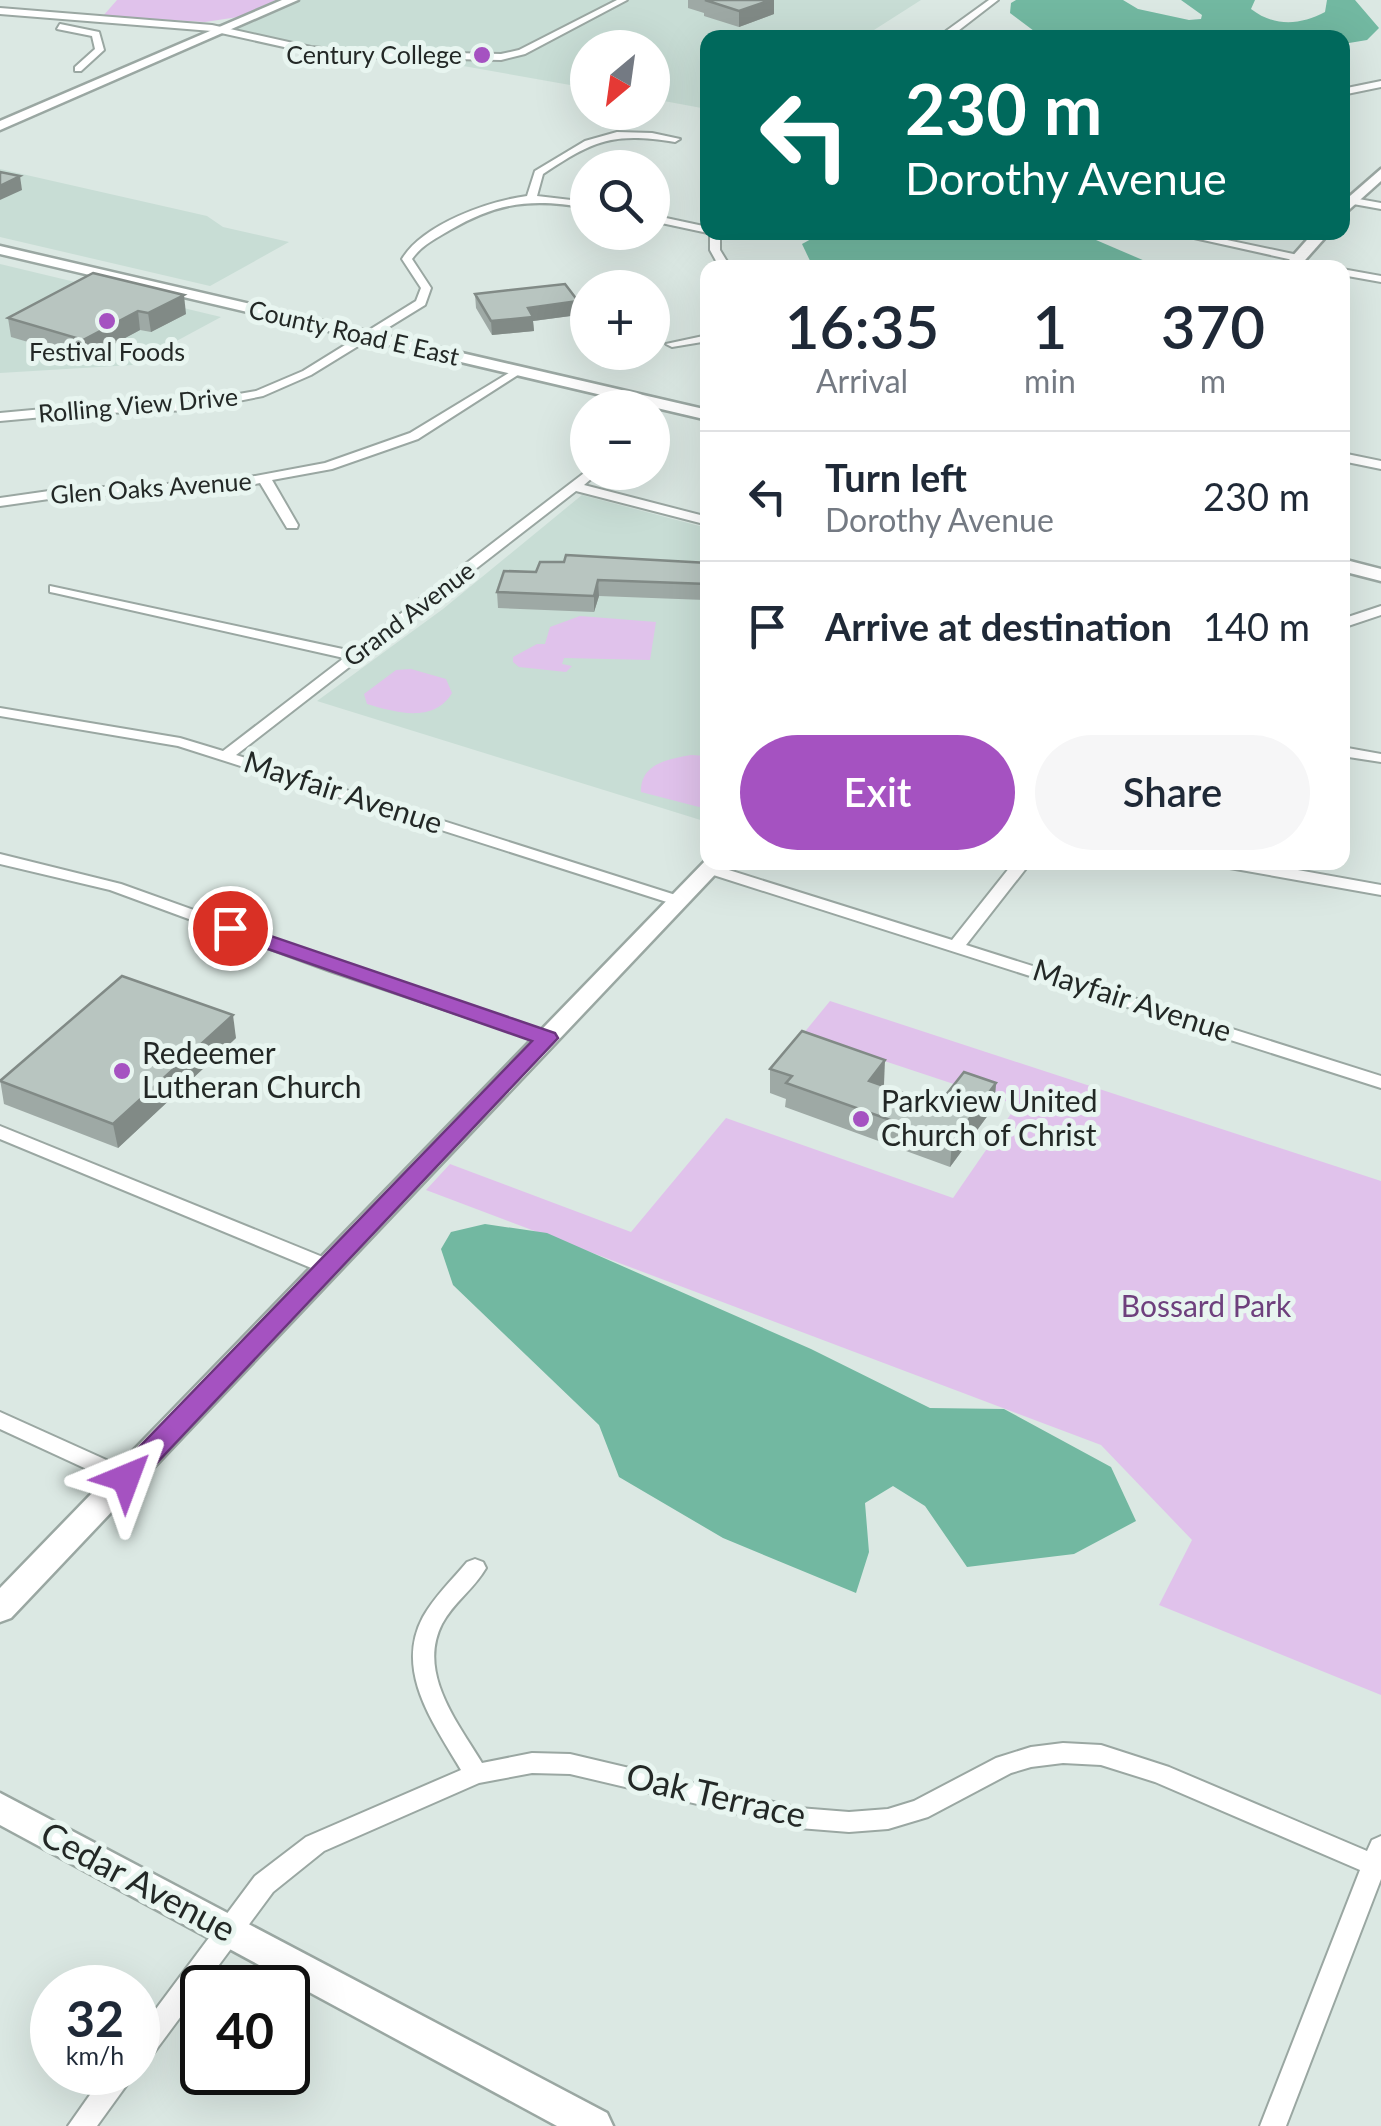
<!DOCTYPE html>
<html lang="en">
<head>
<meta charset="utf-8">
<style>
	body { margin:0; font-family:Lato,sans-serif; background:#f6f6f7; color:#1f2937; height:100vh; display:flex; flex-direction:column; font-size:38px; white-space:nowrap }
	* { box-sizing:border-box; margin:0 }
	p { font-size:32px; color:#747a83 }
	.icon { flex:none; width:55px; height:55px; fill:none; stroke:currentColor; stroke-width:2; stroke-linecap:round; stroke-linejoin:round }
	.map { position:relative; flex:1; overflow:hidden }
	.sheet { position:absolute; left:700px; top:260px; width:650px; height:610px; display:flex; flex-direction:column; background:#fff; border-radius:20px; box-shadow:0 10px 40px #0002 }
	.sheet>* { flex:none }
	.banner { position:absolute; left:700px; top:30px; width:650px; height:210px; border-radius:20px; box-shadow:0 10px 40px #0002; background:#00695c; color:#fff; overflow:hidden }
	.needle { width:65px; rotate:209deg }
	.tools { position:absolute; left:570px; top:30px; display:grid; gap:20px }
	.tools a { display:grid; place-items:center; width:100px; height:100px; border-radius:50%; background:#fff; box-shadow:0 10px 40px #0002; font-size:50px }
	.speed { position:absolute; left:30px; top:1965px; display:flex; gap:20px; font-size:50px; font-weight:700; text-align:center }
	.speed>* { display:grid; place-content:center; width:130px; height:130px; border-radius:50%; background:#fff; box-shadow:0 10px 40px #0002; line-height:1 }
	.speed small { font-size:25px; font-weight:400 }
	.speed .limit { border:5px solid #111; border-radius:15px; background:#fff; color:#111 }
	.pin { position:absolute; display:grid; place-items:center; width:85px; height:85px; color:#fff; margin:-42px; border:5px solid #fff; border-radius:50%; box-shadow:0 2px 10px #0007 }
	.me { position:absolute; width:110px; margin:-55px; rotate:44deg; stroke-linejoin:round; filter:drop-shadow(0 0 8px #0008) }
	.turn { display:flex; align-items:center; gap:35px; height:210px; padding:0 40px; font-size:45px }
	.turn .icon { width:130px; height:130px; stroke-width:2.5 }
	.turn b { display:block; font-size:70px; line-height:85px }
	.eta { display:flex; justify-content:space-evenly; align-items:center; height:170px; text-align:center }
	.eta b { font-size:60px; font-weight:600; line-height:70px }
	.action { display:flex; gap:20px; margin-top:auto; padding:20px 40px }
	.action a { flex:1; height:115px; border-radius:60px; background:#a552c1; color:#fff; font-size:40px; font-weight:600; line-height:115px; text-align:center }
	.action a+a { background:#f6f6f7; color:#1f2937 }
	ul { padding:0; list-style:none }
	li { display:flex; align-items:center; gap:30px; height:130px; padding:0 40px; border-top:2px solid #e0e1e3 }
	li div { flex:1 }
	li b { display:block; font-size:38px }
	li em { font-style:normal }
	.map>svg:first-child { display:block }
</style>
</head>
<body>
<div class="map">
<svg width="1381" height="2126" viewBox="0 0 1381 2126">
	<rect width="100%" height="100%" fill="#dbe8e3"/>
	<g fill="#c8ddd5">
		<path d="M 292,0 L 921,0 L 863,37 L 708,38 L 707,109 L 653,99 L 652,48 L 588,48 L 587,88 L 401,55 L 353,54 L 283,43 L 224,29 Z"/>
		<path d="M 0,169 L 207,216 L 223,227 L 289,242 L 210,286 L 0,237 Z"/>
		<path d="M 0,264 L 221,317 L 132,365 L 0,373 Z"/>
		<path d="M 582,495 L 707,528 L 707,822 L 317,701 L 443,609 Z"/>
	</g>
	<g fill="#e0c2eb">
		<path d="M 117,0 L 276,0 L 238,17 L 205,22 L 103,16 Z"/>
		<path d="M 580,616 L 656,622 L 650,660 L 564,658 L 562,664 L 572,666 L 566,672 L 519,667 L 513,662 L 513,657 L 537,644 L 545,644 L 550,627 Z"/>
		<path d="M 411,669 L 446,679 L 452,693 C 434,724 394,712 367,704 L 364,694 L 396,670 Z"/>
		<path d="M 691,755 L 707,756 L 707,805 L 699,807 L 641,792 C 640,764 668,759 691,755 Z"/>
		<path d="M 830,1001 L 1381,1181 L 1381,1695 L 1159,1605 L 1192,1540 L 1101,1445 L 426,1190 L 450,1164 L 631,1232 L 726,1118 L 953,1198 L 1017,1105 L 803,1034 Z"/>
	</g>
	<g fill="#72b8a1">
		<path d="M 1016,0 L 1123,0 L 1138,9 L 1189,20 L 1201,19 L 1202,15 L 1181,0 L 1255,0 L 1251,9 C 1274,27 1301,25 1325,12 L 1327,0 L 1355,0 L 1379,28 L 1367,40 L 1343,44 L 1342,38 L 1042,37 L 1010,13 L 1011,3 Z"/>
		<path d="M 824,232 L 1082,234 L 1159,267 L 813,267 L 802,244 Z"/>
		<path d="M 485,1224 L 547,1233 L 811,1349 L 930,1408 L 1004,1409 L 1111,1467 L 1136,1521 L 1074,1554 L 967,1567 L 925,1506 L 893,1486 L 865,1503 L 869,1552 L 856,1593 L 723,1538 L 619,1477 L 599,1425 L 453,1285 L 441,1249 L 451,1232 Z"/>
	</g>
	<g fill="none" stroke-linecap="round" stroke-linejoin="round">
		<defs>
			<g id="street">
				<path d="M 617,0 L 627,0 L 525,54 L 501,60 L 353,57 L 311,53 L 212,31 L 0,14 L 0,8 L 212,25 L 311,47 L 353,51 L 501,54 L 519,50 Z"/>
				<path d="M 989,0 L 998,0 L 954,34 L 955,38 L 946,38 L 946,31 Z"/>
				<path d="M 60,24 L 99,32 L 104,50 L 81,71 L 75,71 L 75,67 L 95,49 L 92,36 L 57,29 Z"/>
				<path d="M 1381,81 L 1381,87 L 1342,95 L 1342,89 Z"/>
				<path d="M 617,132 L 652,133 L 680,139 L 675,142 C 613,132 594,140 543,174 L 537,196 L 588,202 L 588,208 C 532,198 499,202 450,230 C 435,239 422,245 412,259 L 431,288 L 425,305 L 311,375 L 263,396 L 193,410 L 76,414 L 0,421 L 0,413 L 76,406 L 193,402 L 256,391 L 303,371 L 416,301 L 421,288 L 402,259 C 423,224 489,201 527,196 L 535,171 L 585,141 Z"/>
				<path d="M 1342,196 L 1381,203 L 1381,209 L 1342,202 Z"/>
				<path d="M 652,215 L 708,227 L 708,232 L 720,232 L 720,250 L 731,268 L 720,268 L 710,250 L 710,233 L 708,233 L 652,221 Z"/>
				<path d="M 1167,232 L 1189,232 L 1298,255 L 1303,258 L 1299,261 L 1324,268 L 1301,268 L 1289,263 L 1293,260 Z"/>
				<path d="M 1342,269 L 1381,276 L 1381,282 L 1342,275 Z"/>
				<path d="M 708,335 L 708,341 L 672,347 L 666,344 Z"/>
				<path d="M 517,368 L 521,369 L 521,373 L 418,439 L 332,469 L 272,480 L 298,525 L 297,528 L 287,528 L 260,483 L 228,489 L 63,497 L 0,506 L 0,498 L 63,489 L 228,481 L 325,463 L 410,433 Z"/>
				<path d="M 1342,453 L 1381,461 L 1381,469 L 1342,461 Z"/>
				<path d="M 588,470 L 588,472 L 599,472 L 584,485 L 708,517 L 708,525 L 576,491 L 236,755 L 685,898 L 687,901 L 685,904 L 673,904 L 178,746 L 0,716 L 0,708 L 180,738 L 223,751 L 344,658 L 55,593 L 50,592 L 50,586 L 352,651 Z"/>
				<path d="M 1381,606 L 1381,615 L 1342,628 L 1342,619 Z"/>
				<path d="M 1342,747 L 1381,754 L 1381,762 L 1342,756 Z"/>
				<path d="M 0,854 L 121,884 L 342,963 L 553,1034 L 556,1038 L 547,1043 L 541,1042 L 330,971 L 110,890 L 0,864 Z"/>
				<path d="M 1014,862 L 1031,862 L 966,945 L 1381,1076 L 1381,1088 L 704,872 L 702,869 L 704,866 L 716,866 L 952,940 Z"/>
				<path d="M 1216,862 L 1253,862 L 1381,885 L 1381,895 L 1224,867 Z"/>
				<path d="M 0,1126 L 335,1262 L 338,1267 L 335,1272 L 321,1272 L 0,1139 Z"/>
				<path d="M 0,1412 L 133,1472 L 137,1478 L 133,1484 L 126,1486 L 119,1484 L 0,1429 Z"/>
				<path d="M 475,1559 L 483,1562 L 486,1568 C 474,1589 453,1603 442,1624 C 417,1673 458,1723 482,1763 L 532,1753 L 570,1754 L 799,1808 L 849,1812 L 888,1809 L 914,1801 L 996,1758 L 1031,1747 L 1063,1743 L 1101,1745 L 1169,1767 L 1367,1851 L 1372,1840 L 1381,1836 L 1381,1879 L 1286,2126 L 1260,2126 L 1360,1870 L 1155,1782 L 1101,1765 L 1063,1763 L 1031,1767 L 1011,1773 L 928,1817 L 888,1829 L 849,1832 L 799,1828 L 570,1774 L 532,1773 L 479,1783 L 324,1851 L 273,1892 L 147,2062 L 138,2065 L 138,2033 L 255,1876 L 306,1837 L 461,1770 C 434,1724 394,1671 423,1617 C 434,1597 452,1580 467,1562 Z"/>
				<path d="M 106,2072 L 136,2072 L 97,2126 L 68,2126 Z"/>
			</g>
			<g id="secondary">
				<path d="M 282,0 L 298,0 L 0,130 L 0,121 Z"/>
				<path d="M 1381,169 L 1381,181 L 1342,216 L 1342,203 Z"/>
				<path d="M 1314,232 L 1330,232 L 1298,268 L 1282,268 Z"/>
				<path d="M 0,246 L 708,410 L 708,420 L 0,254 Z"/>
				<path d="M 1342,559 L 1381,569 L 1381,581 L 1342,571 Z"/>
				<path d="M 708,858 L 708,862 L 727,862 L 11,1618 L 0,1622 L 0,1588 Z"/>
				<path d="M 0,1793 L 607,2113 L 613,2126 L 557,2126 L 0,1825 Z"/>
			</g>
		</defs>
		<use href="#street" stroke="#9aa7a2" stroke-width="4"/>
		<use href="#secondary" stroke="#9aa7a2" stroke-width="5"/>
		<use href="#street" fill="#fff" fill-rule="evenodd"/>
		<use href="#secondary" fill="#fff" fill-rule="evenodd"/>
	</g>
	<g fill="#9ea9a5">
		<path d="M 688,0 L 774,0 L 774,14 L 739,27 L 704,16 L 704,13 L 688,8 Z"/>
		<path d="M 93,273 L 186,314 L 151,332 L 140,330 L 86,359 L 11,337 L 8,318 Z"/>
		<path d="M 475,294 L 578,315 L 533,321 L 534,331 L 492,335 L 476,308 Z"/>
		<path d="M 708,563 L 708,612 L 705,612 L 705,600 L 599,596 L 594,612 L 498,608 L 497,592 L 536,572 Z"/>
		<path d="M 236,1038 L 118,1148 L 4,1104 L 0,1079 Z"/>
		<path d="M 770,1069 L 884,1084 L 882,1086 L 938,1105 L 996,1083 L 994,1107 L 950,1167 L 785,1107 L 786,1099 L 770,1093 Z"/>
	</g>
	<g fill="#818a86">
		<path d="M 771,0 L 774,0 L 774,14 L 739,27 L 739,11 Z"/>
		<path d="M 20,176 L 22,190 L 0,200 L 0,186 Z"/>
		<path d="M 184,295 L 186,314 L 151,332 L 148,313 Z"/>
		<path d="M 578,301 L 578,315 L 533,321 L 534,331 L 492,335 L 491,321 L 528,308 Z"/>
		<path d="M 138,311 L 140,330 L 86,359 L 83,340 Z"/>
		<path d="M 598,580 L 599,596 L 594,612 L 594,596 Z"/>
		<path d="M 233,1015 L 236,1038 L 118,1148 L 113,1124 Z"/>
		<path d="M 885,1060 L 884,1084 L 868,1105 L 869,1081 Z"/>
		<path d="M 996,1083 L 994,1107 L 950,1167 L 952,1142 Z"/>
	</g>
	<g fill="#b8c5c0" stroke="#818a86" stroke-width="2.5">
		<path d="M 705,0 L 771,0 L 739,11 Z"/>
		<path d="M 0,172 L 20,176 L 0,186 Z"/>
		<path d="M 93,273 L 184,295 L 148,313 L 138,311 L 83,340 L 8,318 Z"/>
		<path d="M 565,284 L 578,301 L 528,308 L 533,317 L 491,321 L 475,294 Z"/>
		<path d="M 566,555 L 708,563 L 708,596 L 705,596 L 707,584 L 598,580 L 594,596 L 497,592 L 504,571 L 536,572 L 540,562 L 564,562 Z"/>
		<path d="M 122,976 L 233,1015 L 113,1124 L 0,1081 Z"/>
		<path d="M 802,1031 L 885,1060 L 869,1081 L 938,1105 L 964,1072 L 996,1083 L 952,1142 L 786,1083 L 792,1076 L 770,1069 Z"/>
	</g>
	<path fill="#a552c1" stroke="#6b357d" stroke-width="2.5" d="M 230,922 L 555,1033 L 558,1038 L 135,1486 L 126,1489 L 116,1486 L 112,1478 L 116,1471 L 532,1041 L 222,933 L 219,928 Z"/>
	<g fill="#a552c1" stroke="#e8f5f0" stroke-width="4">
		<circle cx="482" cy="55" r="10"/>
		<circle cx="107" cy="321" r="10"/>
		<circle cx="122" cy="1071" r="10"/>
		<circle cx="861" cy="1119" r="10"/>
	</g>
	<g text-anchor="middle" stroke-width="10" stroke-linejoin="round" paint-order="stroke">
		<g font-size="25" fill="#232826" stroke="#e8f5f0" text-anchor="end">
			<text x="462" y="64">Century College</text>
			<text x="107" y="361" text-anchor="middle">Festival Foods</text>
		</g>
		<g font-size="25" fill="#232826" stroke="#e8f5f0">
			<text transform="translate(354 333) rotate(13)" y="9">County Road E East</text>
			<text transform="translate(138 405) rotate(-5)" y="9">Rolling View Drive</text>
			<text transform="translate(151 488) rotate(-4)" y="9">Glen Oaks Avenue</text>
			<text transform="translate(409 614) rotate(-37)" y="9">Grand Avenue</text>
		</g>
		<g font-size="30" fill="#232826" stroke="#e8f5f0">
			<text transform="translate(343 793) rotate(18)" y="10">Mayfair Avenue</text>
			<text transform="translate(1132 1001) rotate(18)" y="10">Mayfair Avenue</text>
		</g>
		<g font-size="30" fill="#232826" stroke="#e8f5f0" text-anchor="start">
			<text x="142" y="1064">Redeemer<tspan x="142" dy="34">Lutheran Church</tspan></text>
			<text x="881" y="1112">Parkview United<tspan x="881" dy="34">Church of Christ</tspan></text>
		</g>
		<g font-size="30" fill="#6e407d" stroke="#e8f5f0">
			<text x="1206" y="1317">Bossard Park</text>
		</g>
		<g font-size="35" fill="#232826" stroke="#e8f5f0">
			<text transform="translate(716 1796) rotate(13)" y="12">Oak Terrace</text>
			<text transform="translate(138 1882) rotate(28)" y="12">Cedar Avenue</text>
		</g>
	</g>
</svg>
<div class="tools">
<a><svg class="needle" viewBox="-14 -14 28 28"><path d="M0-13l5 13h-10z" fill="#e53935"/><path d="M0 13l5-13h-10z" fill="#747a83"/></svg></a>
<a><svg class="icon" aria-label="search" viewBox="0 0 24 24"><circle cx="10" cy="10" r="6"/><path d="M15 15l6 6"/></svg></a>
<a>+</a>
<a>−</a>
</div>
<div class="speed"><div>32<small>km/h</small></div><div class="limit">40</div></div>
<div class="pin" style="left:230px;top:928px;background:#d93025"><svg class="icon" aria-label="arrive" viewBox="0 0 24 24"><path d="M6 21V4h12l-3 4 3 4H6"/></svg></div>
<svg class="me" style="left:126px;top:1478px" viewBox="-20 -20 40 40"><path d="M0-17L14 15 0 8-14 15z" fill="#a552c1" stroke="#fff" stroke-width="4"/></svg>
<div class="banner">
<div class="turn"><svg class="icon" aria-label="left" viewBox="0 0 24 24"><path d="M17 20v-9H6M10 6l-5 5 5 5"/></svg><div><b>230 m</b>Dorothy Avenue</div></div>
</div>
<section class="sheet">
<div class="eta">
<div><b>16:35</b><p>Arrival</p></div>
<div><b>1</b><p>min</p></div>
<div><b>370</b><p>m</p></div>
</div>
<ul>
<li><svg class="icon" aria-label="left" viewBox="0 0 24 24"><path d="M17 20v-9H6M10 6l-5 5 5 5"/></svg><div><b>Turn left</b><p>Dorothy Avenue</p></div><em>230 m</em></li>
<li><svg class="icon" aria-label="arrive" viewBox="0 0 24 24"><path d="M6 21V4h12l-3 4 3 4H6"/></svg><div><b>Arrive at destination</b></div><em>140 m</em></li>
</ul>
<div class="action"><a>Exit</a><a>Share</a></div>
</section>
</div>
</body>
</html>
